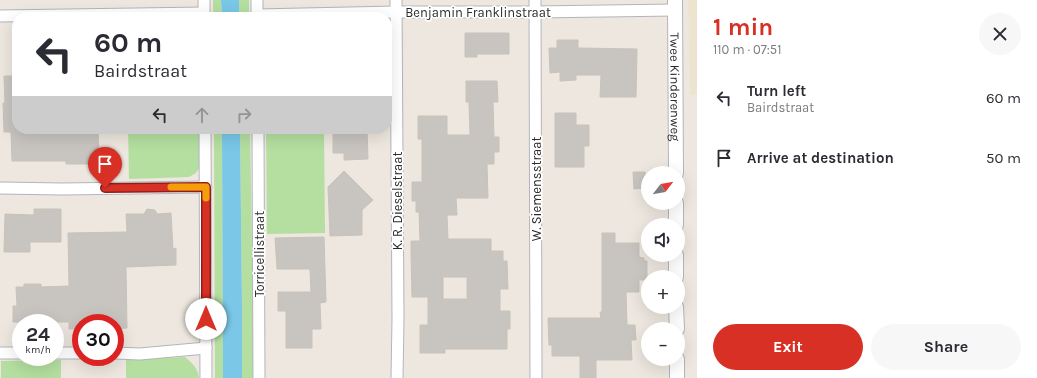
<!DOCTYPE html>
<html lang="en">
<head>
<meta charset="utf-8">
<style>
	body { margin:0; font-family:Karla,sans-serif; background:#f7f7f7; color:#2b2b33; height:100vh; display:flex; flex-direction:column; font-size:15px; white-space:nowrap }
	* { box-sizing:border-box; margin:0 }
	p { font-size:13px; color:#7c7c81 }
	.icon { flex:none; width:22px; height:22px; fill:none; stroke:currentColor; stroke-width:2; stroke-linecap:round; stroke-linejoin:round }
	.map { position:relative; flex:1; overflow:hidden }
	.sheet { display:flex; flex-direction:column; background:#fff; width:340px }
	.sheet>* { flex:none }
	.guide { position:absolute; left:12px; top:12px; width:380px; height:122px; border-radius:16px; box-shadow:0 4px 16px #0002; background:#fff; color:#2b2b33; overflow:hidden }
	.needle { width:26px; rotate:59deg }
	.controls { position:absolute; left:641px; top:166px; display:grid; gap:8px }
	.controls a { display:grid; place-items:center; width:44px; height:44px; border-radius:50%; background:#fff; box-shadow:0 4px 16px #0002; font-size:20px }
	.speed { position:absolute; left:12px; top:314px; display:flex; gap:8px; font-size:20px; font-weight:700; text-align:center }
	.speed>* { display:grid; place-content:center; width:52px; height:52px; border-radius:50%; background:#fff; box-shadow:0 4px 16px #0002; line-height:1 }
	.speed small { font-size:10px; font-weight:400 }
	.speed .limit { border:6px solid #d22; background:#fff; color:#111 }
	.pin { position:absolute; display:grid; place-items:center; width:34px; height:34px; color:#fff; margin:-41px -17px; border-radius:50% 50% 50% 0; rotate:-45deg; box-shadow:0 0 4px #0007 }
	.pin .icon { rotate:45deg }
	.me { position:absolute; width:44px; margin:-22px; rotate:0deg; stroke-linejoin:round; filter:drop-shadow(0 0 3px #0008) }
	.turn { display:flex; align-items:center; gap:14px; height:84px; padding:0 16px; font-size:18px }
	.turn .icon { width:52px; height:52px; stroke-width:2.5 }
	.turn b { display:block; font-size:28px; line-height:34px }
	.lanes { display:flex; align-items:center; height:38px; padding:0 16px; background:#0003; justify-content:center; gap:20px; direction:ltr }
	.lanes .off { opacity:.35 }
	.round { display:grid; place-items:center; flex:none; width:42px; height:42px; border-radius:21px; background:#f7f7f7 }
	.summary { display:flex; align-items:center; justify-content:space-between; height:68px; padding:0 16px }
	h1 { font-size:24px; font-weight:700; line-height:30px; color:#d93025 }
	.action { display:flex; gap:8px; margin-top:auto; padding:8px 16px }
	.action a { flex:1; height:46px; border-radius:24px; background:#d93025; color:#fff; font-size:16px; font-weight:700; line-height:46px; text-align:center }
	.action a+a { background:#f7f7f7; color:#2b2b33 }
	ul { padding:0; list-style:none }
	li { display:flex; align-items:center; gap:12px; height:60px; padding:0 16px }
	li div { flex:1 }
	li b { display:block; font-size:15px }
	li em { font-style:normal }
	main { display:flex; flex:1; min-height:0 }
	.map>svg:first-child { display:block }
</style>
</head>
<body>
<main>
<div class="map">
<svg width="697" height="378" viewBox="0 0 697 378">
	<rect width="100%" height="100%" fill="#ede7df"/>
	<path fill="#ede4d0" d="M 688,0 L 697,0 L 697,94 L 690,95 Z"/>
	<g fill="#b4dfa0">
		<path d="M 213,0 L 221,0 L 222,17 L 213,17 Z"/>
		<rect x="239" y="0" width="10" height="17"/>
		<path d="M 128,129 L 199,129 L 200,167 L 196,173 L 189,177 L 129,179 Z"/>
		<path d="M 214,129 L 222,129 L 223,378 L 215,378 Z"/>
		<path d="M 240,129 L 250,129 L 253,308 L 253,378 L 242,378 L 242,308 Z"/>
		<path d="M 266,129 L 324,129 L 325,233 L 267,234 Z"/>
		<path d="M 185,357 C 192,363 198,368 199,378 L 126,378 L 126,360 Z"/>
		<path d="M 61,360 L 61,378 L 1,378 L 1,361 Z"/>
	</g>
	<g fill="#7ac7e7">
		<path d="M 221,0 L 239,0 L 239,17 L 222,17 Z"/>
		<path d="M 222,129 L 240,129 L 242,308 L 242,378 L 223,378 Z"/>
	</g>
	<g fill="#c8c4bf" stroke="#c8c3b9" fill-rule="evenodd">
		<path d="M 465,33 L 509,33 L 509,54 L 477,54 L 477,57 L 465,57 Z"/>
		<path d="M 557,40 L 578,40 L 578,48 L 637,49 L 636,97 L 600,97 L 601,75 L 576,75 L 576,80 L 560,81 L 560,72 L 550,73 L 549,48 L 557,48 Z"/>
		<path d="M 4,76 L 17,76 L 17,129 L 98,129 L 99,157 L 91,157 L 91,164 L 66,164 L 66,161 L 12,161 L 11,132 L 4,132 L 3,103 L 5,103 Z"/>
		<path d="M 466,81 L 497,81 L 498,102 L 493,102 L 494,137 L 499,137 L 499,152 L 494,152 L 494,164 L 487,164 L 488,198 L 456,198 L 457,215 L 447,215 L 448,239 L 491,239 L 491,251 L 503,251 L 503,261 L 507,261 L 508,289 L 500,289 L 500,311 L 510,311 L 510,329 L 507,329 L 507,349 L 445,349 L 445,353 L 420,353 L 420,325 L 428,325 L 428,297 L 412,297 L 411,255 L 411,241 L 420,241 L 419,212 L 416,212 L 416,201 L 412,201 L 412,182 L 422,182 L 422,139 L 418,139 L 418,116 L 447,116 L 447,135 L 470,135 L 469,102 L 466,102 ZM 443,277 L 467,277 L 467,299 L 443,299 Z"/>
		<path d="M 555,113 L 576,113 L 576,125 L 589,125 L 589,146 L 584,146 L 584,167 L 555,167 Z"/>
		<path d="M 333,129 L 367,129 L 368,159 L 344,160 L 344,153 L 333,153 Z"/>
		<path d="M 344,171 L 373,200 L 362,210 L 362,235 L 330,236 L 328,187 Z"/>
		<path d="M 633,172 L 645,172 L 646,188 L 634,189 Z"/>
		<path d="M 34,209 L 61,209 L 61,242 L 30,242 L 30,252 L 4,252 L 5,214 L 34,215 Z"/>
		<path d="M 147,209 L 155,210 L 157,214 L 171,213 L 173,249 L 176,248 L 176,265 L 126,267 L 127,328 L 115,329 L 115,323 L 81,323 L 81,329 L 69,329 L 69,322 L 13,322 L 13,306 L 17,306 L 16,287 L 24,287 L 24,284 L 41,284 L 41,287 L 69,286 L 68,233 L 127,232 L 126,214 L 144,214 Z"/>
		<path d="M 602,233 L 615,233 L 615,243 L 639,243 L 639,257 L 644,258 L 644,261 L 647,261 L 647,280 L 639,280 L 639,292 L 626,292 L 627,325 L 635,325 L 636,340 L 631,340 L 632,360 L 596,360 L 596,378 L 580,378 L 580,356 L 552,356 L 552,345 L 549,345 L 548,318 L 601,318 L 600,312 L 602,312 Z"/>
		<path d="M 324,237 L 326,302 L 320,303 L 321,329 L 312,329 L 312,348 L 286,348 L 286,311 L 278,311 L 278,292 L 311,292 L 310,269 L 277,269 L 275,238 Z"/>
	</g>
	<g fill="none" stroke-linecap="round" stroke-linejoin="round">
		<defs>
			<g id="minor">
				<path d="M 204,0 L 204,17"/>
				<path d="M 257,0 L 257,17"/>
				<path d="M 396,0 L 398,319 L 397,378"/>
				<path d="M 535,0 L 536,378"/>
				<path d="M 257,15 L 396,12 L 535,12 L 675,10"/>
				<path d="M 0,16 L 204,13"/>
				<path d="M 205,129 L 206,378"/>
				<path d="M 258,129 L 259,378"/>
				<path d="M 0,188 L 63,189 L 206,187"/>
				<path d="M 0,353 L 21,353"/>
				<path d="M 55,353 L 81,353"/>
				<path d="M 115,353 L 140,354 L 206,348"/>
			</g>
			<g id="tertiary">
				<path id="s1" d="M 675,0 L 676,173"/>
				<path d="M 676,203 L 676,225"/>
				<path d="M 676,255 L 676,277"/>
				<path d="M 676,307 L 677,329"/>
				<path d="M 677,359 L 677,378"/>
			</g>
		</defs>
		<use href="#minor" stroke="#b3b5be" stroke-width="13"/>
		<use href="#tertiary" stroke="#b3b5be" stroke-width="16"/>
		<use href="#minor" stroke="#fff" stroke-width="11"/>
		<use href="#tertiary" stroke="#fff" stroke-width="14"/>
	</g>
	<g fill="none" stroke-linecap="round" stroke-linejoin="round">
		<defs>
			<path id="route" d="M 105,188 L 206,187 L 206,319"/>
		</defs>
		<use href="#route" stroke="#8d1f18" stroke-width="10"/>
		<use href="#route" stroke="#d93025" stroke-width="7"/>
		<path stroke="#f59e0b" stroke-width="7" d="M 171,187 L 206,187 L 206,198"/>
	</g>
	<g text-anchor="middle" stroke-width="3.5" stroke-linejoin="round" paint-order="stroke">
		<g font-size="13" fill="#2c2c2c" stroke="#fff">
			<text x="478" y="17">Benjamin Franklinstraat</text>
			<text dy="5" stroke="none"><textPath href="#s1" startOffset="87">Twee Kinderenweg</textPath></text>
			<text transform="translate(536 189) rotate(-90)" y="5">W. Siemensstraat</text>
			<text transform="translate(397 201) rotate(-90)" y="5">K. R. Dieselstraat</text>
			<text transform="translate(259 254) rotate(-90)" y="5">Torricellistraat</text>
		</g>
	</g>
</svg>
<div class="controls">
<a><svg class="needle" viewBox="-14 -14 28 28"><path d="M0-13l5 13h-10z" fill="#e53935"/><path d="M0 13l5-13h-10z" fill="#7c7c81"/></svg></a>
<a><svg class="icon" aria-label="sound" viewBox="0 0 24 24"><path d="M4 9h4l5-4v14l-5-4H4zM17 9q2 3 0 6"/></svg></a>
<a>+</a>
<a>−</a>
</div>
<div class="speed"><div>24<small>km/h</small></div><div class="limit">30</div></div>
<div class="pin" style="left:105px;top:188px;background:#d93025"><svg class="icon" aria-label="arrive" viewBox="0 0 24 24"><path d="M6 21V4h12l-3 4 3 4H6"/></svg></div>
<svg class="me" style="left:206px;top:319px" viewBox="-20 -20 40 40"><circle r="19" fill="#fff"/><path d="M0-13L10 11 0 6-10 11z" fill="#d93025"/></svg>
<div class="guide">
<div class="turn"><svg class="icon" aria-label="left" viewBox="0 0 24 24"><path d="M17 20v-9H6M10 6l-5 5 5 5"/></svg><div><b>60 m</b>Bairdstraat</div></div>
<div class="lanes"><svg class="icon" aria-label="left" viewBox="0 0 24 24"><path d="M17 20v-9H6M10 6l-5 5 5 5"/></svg><svg class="icon off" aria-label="ahead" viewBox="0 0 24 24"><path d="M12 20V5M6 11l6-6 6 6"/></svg><svg class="icon off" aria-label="right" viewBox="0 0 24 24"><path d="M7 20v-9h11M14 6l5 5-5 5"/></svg></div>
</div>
</div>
<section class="sheet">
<div class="summary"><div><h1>1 min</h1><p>110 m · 07:51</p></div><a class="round"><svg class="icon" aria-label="close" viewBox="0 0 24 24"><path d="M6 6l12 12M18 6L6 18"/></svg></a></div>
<ul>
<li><svg class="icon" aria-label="left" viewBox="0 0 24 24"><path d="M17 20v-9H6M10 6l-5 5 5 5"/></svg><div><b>Turn left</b><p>Bairdstraat</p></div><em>60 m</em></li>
<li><svg class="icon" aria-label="arrive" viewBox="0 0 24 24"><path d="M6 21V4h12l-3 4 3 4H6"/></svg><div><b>Arrive at destination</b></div><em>50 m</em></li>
</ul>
<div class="action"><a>Exit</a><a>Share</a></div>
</section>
</main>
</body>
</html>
